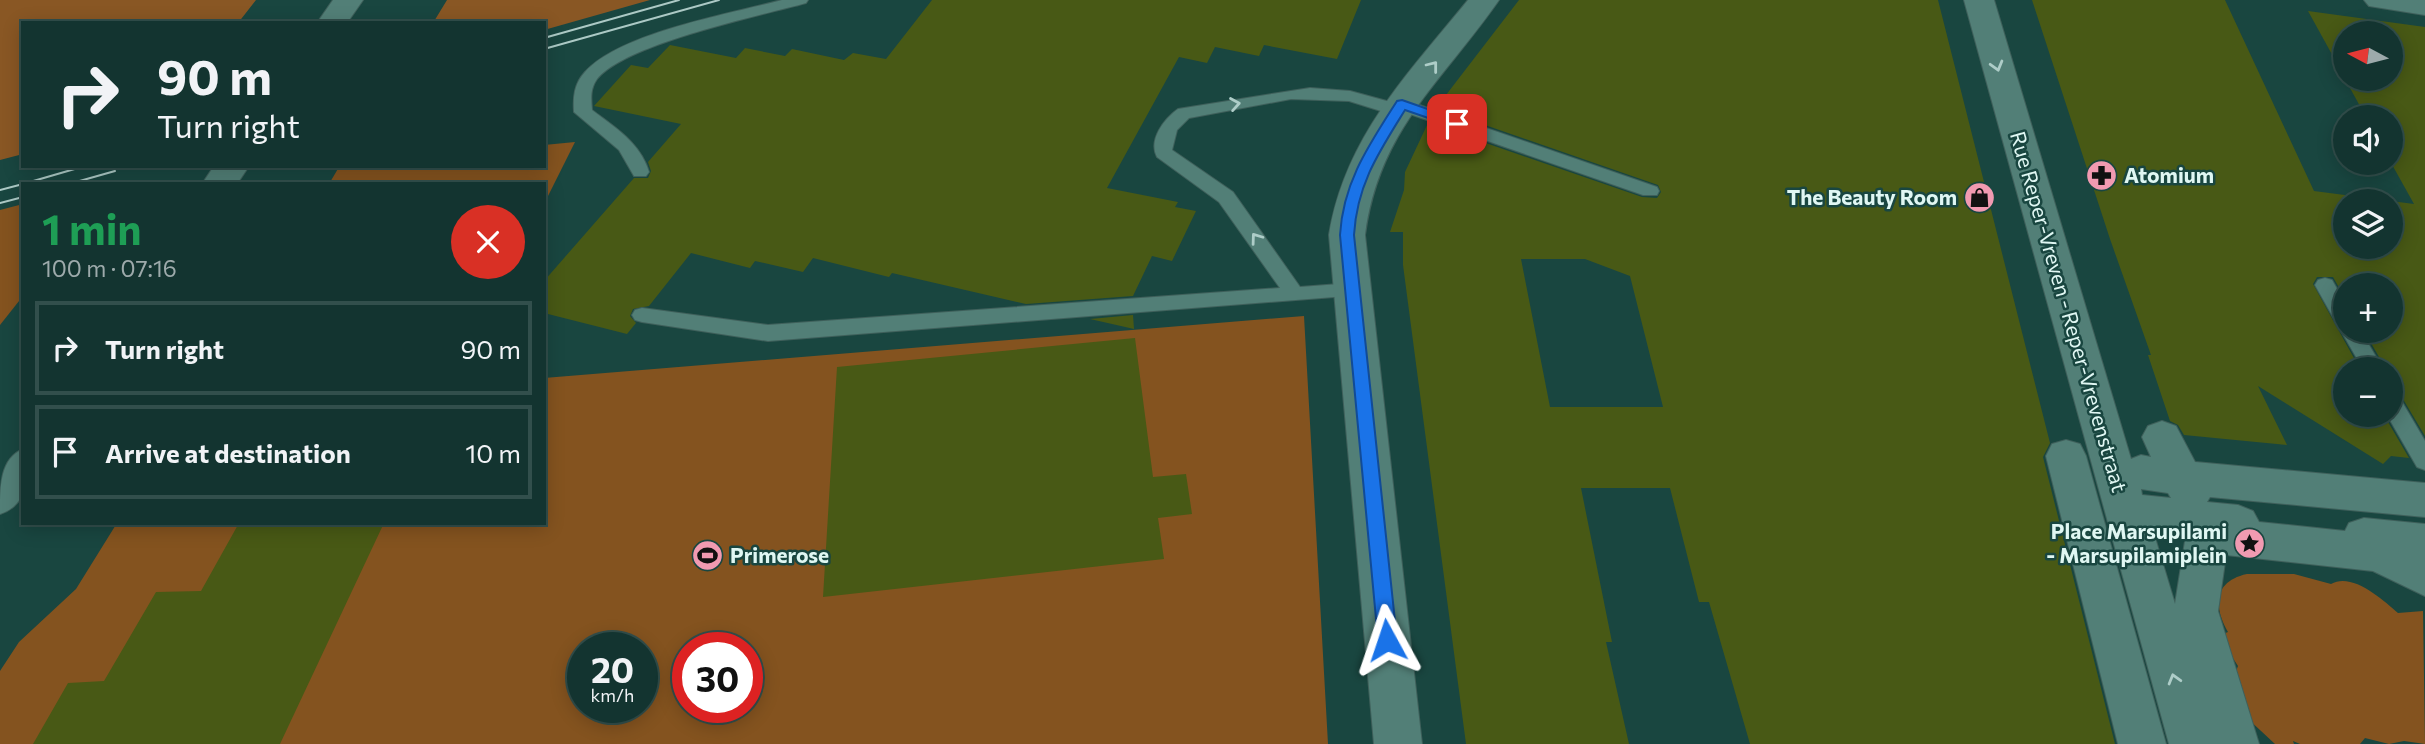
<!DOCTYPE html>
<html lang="en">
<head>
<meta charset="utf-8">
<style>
	body { margin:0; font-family:Commissioner,sans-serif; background:#1c3c38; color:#f1f3f6; height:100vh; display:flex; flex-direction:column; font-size:26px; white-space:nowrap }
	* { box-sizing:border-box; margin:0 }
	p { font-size:23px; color:#9daaab }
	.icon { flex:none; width:38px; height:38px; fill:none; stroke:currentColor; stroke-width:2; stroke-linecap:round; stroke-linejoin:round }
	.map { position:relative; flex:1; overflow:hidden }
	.drawer { position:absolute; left:21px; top:182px; width:525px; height:343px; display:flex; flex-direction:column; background:#133430; border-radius:0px; box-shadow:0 4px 18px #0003,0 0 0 2px #324f4c }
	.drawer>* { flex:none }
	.top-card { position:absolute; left:21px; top:21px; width:525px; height:147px; border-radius:0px; box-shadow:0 4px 18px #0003,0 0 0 2px #324f4c; background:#133430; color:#f1f3f6; overflow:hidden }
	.needle { width:46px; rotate:277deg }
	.fabs { position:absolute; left:2333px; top:21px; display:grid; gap:14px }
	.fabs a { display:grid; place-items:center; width:70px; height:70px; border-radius:50%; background:#133430; box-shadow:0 4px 18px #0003,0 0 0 2px #324f4c; font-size:35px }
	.speed { position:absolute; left:567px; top:632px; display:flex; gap:14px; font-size:35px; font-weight:700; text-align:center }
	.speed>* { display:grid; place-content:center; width:91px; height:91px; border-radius:50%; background:#133430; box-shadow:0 4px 18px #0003,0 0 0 2px #324f4c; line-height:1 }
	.speed small { font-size:18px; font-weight:400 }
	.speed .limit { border:10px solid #d22; background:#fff; color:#111 }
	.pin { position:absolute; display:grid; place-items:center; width:60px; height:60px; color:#fff; margin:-30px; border-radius:14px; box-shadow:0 4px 10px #0006 }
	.me { position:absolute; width:77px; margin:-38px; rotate:355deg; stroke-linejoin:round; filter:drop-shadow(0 0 5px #0008) }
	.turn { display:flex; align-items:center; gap:24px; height:147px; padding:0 21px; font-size:32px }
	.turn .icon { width:91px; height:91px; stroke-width:2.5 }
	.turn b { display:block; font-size:49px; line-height:60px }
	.round { display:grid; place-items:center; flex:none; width:74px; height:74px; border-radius:37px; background:#1c3c38 }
	.overview { display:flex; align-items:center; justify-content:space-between; height:119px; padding:0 21px }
	h1 { font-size:42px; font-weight:700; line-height:52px; color:#1e9e55 }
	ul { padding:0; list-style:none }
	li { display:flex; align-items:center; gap:21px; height:94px; margin:0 14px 10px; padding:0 7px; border:4px solid #324f4c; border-radius:0px }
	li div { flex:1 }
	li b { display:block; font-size:26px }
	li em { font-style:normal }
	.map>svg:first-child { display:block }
</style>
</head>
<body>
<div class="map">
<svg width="2425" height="744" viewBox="0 0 2425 744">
	<rect width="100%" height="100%" fill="#194640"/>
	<g fill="#84531f" fill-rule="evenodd">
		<path d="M 575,142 L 544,204 L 544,184 L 329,184 L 339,167 L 350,166 L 544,166 L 544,145 Z"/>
		<path d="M 23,204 L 23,296 L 0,325 L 0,210 Z"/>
		<path d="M 1304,316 L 1328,744 L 0,744 L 0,671 L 19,642 L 76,589 L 117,523 L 544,523 L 544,378 ZM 583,648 L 642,648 L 642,707 L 583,707 ZM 688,648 L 747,648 L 747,707 L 688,707 Z"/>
		<path d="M 2247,574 L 2294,574 L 2331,584 C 2352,572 2382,599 2398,613 L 2423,611 L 2425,744 L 2404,741 L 2389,744 L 2365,738 L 2360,744 L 2300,744 L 2293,741 L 2294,744 L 2275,744 L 2246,717 L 2232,682 L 2238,666 L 2227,649 L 2223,634 L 2228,632 C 2213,606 2214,581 2247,574 Z"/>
	</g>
	<g fill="#895724">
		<path d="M 0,0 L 256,0 L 238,23 L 23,23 L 23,154 L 0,160 Z"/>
		<path d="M 447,0 L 650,0 L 544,30 L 544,23 L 433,23 Z"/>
	</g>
	<g fill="#485915" fill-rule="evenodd">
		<path d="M 932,0 L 1361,0 L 1337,59 L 1264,45 L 1259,56 L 1215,47 L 1207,63 L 1179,57 L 1107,188 L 1178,202 L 1175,207 L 1196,211 L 1172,261 L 1152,256 L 1133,296 L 1026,304 L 892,273 L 889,277 L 813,258 L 803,272 L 755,261 L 750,268 L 691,253 L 649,306 L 633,309 L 630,316 L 636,323 L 627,334 L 544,313 L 544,281 L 634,178 L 648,178 L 651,171 L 648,162 L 681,124 L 594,106 L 631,65 L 648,68 L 670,45 L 736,58 L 745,48 L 785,56 L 792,49 L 844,60 L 853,53 L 886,59 Z"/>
		<path d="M 1519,0 L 1938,0 L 2050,443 L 2043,457 L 2115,744 L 1750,744 L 1709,602 L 1699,602 L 1670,488 L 1581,488 L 1612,642 L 1606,642 L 1629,744 L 1466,744 L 1403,265 L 1403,232 L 1390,232 L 1404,190 L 1405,172 L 1428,123 L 1642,197 L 1657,198 L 1661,192 L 1658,185 L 1436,108 ZM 1521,259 L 1585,259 L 1630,276 L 1663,407 L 1550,407 Z"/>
		<path d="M 2032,0 L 2225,0 L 2314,191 L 2414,204 L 2390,161 L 2390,117 L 2366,117 L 2345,79 L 2390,79 L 2390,33 L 2345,33 L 2345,78 L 2308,11 L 2425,27 L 2425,436 L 2400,394 L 2390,390 L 2390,369 L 2386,369 L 2364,331 L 2390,331 L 2390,285 L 2345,285 L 2345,298 L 2333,277 L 2317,277 L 2313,284 L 2360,369 L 2345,369 L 2345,415 L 2384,415 L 2409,458 L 2391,456 L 2383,464 L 2258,386 L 2287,445 L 2184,435 L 2178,425 L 2170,421 L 2148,355 L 2151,355 L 2110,239 ZM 2345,201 L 2390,201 L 2390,247 L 2345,247 Z"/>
		<path d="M 1133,315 L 1134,329 L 1090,319 Z"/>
		<path d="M 1135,338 L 1153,477 L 1186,474 L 1192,514 L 1158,518 L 1164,559 L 823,597 L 837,367 Z"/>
		<path d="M 239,523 L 384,523 L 280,744 L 33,744 L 68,683 L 104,681 L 156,592 L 201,591 Z"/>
	</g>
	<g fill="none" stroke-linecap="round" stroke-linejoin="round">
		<defs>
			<g id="lane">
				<path d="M 782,0 L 808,0 L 806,3 C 759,16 625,44 597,79 C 590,89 591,98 592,110 C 615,128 640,142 649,172 L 646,176 L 634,176 L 619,150 L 574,112 C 573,97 574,84 585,72 C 620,33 729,14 782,0 Z"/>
				<path d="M 1310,88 L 1350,91 L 1394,103 L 1402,99 L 1408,101 L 1657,187 L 1659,191 L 1657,195 L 1643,195 L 1404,112 L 1397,116 L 1349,101 L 1291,99 L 1189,118 L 1177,130 L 1172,150 L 1233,192 L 1300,287 L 1353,283 L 1360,285 L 1363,290 L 1360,295 L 768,341 L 642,322 L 635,320 L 632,315 L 635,310 L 642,308 L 768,325 L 1280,288 L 1219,202 L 1157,157 C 1148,140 1164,119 1178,109 Z"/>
				<path d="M 2325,278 L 2332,280 L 2345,303 L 2345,331 L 2361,331 L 2383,369 L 2363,369 L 2341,331 L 2343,328 L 2338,326 L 2315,285 L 2318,280 Z"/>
				<path d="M 2390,393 L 2398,395 L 2425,441 L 2425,470 L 2417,467 L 2387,415 L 2390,415 Z"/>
			</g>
			<g id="street">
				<path d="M 333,0 L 363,0 L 347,23 L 317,23 Z"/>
				<path d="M 1468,0 L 1499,0 C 1442,82 1379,129 1365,235 L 1422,744 L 1374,744 L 1329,235 C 1345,137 1408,74 1468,0 Z"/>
				<path d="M 1964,0 L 1994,0 L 2131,459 L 2141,455 L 2151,457 L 2142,437 L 2148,426 L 2162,421 L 2176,426 L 2195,462 L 2425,483 L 2425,517 L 2210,497 L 2207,502 L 2238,505 L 2253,511 L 2259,522 L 2345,531 L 2349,523 L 2364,518 L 2425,524 L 2425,596 L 2373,571 L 2226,555 L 2218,611 L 2259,744 L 2169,744 ZM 2141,489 L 2168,493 L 2171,498 L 2142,495 ZM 2153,531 L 2186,535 L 2175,604 Z"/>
				<path d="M 2364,0 L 2425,0 L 2425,15 L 2369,6 Z"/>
				<path d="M 214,166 L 249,166 L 237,184 L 202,184 Z"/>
				<path d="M 2066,440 L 2080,444 L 2086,456 L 2166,744 L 2118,744 L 2046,456 L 2052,444 Z"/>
				<path d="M 23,449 C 23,477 32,503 0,514 C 0,486 0,459 23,449 Z"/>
			</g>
		</defs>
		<use href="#lane" stroke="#3f605b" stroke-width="2"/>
		<use href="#street" stroke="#3f605b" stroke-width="2"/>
		<use href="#lane" fill="#527f77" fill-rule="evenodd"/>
		<use href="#street" fill="#527f77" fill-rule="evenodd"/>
		<g stroke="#acc9c5" stroke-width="2">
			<path d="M 544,38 L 679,0"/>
			<path d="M 544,49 L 719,0"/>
			<path d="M 23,184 L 85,166"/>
			<path d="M 69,184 L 115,171"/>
			<path d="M 0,190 L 23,184"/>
			<path d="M 0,203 L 23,197"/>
		</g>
	</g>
	<defs><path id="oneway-chevron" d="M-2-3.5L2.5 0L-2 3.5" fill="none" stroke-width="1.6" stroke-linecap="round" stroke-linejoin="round" transform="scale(1.75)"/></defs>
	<g stroke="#aecdc8">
		<use href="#oneway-chevron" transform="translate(1433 66) rotate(-52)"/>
		<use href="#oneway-chevron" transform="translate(1997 66) rotate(74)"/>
		<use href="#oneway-chevron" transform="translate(1235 104) rotate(-10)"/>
		<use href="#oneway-chevron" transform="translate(1256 238) rotate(-126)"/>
		<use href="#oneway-chevron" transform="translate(2174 679) rotate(-106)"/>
	</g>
	<path fill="#1a73e8" stroke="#114b97" stroke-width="2" d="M 1402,100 L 1462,121 L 1464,124 L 1457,128 L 1405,110 C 1379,152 1357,184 1354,235 L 1397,640 L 1394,646 L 1387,648 L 1381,646 L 1378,640 L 1340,235 C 1343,182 1369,145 1397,101 Z"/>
	<defs>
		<symbol id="pharmacy-disc" viewBox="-11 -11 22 22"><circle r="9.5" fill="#f19ab1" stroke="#194640"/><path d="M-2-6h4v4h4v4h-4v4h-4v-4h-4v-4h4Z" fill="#111"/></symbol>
		<symbol id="shop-disc" viewBox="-11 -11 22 22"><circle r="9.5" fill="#f19ab1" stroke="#194640"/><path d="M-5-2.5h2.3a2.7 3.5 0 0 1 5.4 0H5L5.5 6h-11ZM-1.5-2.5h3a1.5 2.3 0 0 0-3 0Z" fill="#111"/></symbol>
		<symbol id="sight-disc" viewBox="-11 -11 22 22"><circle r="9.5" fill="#f19ab1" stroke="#194640"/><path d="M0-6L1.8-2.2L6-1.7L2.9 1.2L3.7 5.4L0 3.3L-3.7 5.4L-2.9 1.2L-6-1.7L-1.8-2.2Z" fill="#111"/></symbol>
		<symbol id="stadium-disc" viewBox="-11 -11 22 22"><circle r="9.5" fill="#f19ab1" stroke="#194640"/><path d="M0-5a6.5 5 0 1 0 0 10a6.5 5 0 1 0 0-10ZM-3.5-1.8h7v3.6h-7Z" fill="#111"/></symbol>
	</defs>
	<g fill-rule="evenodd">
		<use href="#pharmacy-disc" x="2084" y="158" width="35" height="35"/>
		<use href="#shop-disc" x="1962" y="180" width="35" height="35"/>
		<use href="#sight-disc" x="2232" y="526" width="35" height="35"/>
		<use href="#stadium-disc" x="690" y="538" width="35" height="35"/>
	</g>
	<g text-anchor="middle" stroke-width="5" stroke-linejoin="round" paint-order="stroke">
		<g font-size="21" font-weight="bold" fill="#e0f7f3" stroke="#194640" text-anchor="start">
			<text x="2124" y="183">Atomium</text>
			<text x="1957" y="205" text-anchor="end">The Beauty Room</text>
			<text x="2227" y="539" text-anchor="end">Place Marsupilami<tspan x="2227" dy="24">- Marsupilamiplein</tspan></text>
			<text x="730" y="563">Primerose</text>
		</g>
		<g font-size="21" fill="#e0f7f3" stroke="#194640">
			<text transform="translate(2068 312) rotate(74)" y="7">Rue Reper-Vreven - Reper-Vrevenstraat</text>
		</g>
	</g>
</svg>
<div class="fabs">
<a><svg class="needle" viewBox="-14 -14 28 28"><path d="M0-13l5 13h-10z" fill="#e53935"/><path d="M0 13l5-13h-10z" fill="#9daaab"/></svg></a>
<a><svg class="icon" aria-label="sound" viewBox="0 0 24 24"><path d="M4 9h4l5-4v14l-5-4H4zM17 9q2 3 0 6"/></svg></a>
<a><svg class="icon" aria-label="layers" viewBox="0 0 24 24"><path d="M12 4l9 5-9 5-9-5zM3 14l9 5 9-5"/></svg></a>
<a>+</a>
<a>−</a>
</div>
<div class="speed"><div>20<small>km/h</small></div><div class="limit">30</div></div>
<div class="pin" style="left:1457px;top:124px;background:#d93025"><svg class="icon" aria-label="arrive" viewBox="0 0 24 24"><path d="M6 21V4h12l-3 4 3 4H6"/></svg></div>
<svg class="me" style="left:1387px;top:640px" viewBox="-20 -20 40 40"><path d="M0-17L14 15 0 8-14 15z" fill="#1a73e8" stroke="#fff" stroke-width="4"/></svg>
<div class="top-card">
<div class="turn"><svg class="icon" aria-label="right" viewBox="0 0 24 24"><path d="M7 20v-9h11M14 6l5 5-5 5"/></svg><div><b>90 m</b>Turn right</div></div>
</div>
<section class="drawer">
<div class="overview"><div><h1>1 min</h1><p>100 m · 07:16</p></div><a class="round" style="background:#d93025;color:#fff"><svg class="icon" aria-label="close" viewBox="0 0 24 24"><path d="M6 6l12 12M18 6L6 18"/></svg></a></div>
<ul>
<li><svg class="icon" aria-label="right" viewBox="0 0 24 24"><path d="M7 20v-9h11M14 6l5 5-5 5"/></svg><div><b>Turn right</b></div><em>90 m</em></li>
<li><svg class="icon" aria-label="arrive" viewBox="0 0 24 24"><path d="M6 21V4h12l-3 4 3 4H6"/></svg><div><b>Arrive at destination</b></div><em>10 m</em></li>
</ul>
</section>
</div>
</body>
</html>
